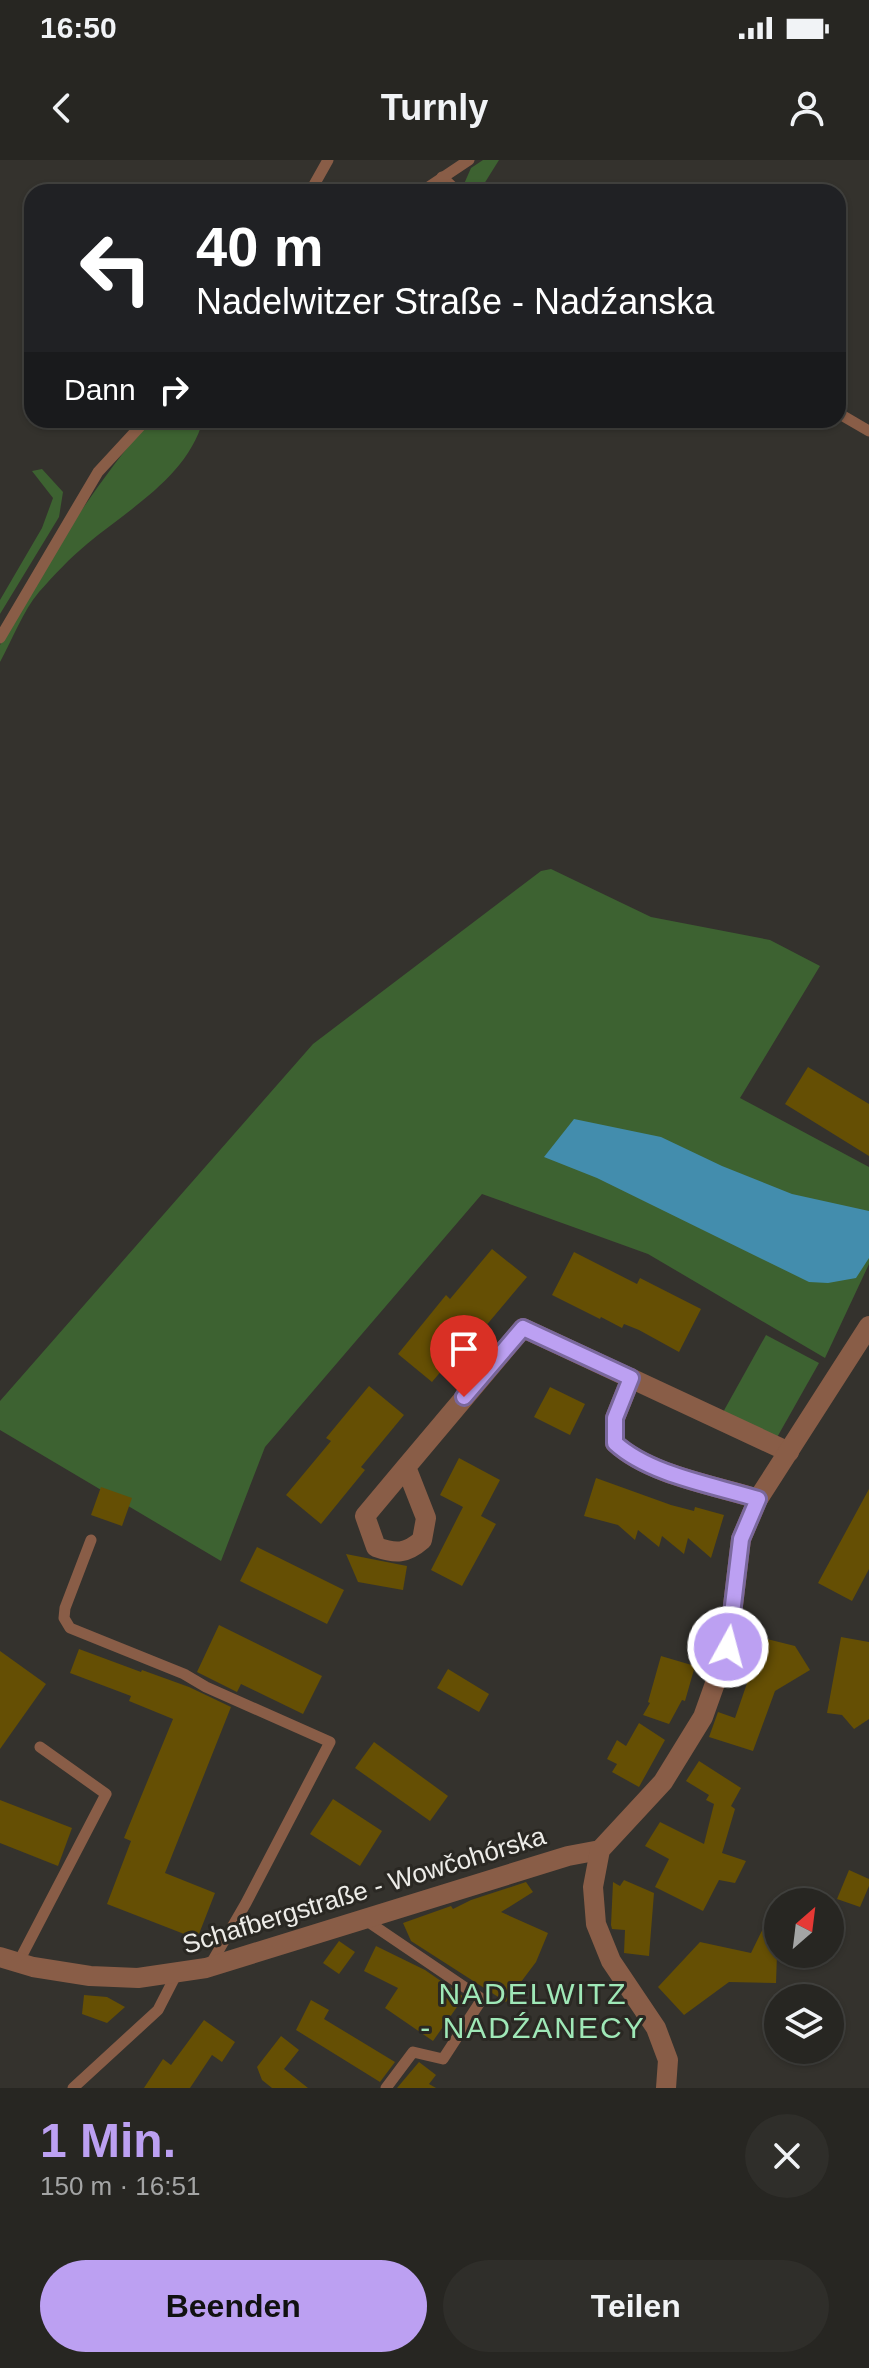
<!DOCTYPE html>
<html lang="de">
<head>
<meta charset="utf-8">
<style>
	body { margin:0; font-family:Arial,sans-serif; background:#2f2e2a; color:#f1f3f6; height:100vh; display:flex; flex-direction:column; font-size:30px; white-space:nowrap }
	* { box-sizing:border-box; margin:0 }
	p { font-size:26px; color:#a4a5a5 }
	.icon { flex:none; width:44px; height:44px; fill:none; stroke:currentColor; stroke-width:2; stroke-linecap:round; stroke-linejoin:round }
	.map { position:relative; height:1928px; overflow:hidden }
	.sheet { display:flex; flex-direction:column; background:#272622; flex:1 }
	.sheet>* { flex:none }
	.guide { position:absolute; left:24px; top:24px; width:822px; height:244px; border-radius:24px; box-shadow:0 2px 6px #0004,0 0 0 2px #434340; background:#202124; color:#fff; overflow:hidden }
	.needle { width:52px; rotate:28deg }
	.tools { position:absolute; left:764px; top:1728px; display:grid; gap:16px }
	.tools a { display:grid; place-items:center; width:80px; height:80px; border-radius:50%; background:#272622; box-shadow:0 2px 6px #0004,0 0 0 2px #434340; font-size:40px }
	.pin { position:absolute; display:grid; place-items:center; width:68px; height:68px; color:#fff; margin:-82px -34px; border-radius:50% 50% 50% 0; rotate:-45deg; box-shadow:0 0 8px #0007 }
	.pin .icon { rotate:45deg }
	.me { position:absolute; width:88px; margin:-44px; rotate:7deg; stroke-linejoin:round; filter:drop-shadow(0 0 6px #0008) }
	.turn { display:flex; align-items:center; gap:28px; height:168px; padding:0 40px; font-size:36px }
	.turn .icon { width:104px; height:104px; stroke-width:2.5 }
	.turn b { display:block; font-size:56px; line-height:68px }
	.then { display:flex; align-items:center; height:76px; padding:0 40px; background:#0003; gap:16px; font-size:30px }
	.round { display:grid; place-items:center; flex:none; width:84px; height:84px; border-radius:42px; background:#2f2e2a }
	.overview { display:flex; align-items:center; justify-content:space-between; height:136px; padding:0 40px }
	h1 { font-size:48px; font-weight:700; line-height:60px; color:#bca0f2 }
	.button { display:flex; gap:16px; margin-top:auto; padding:16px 40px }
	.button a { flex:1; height:92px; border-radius:48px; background:#bca0f2; color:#111; font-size:32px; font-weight:700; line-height:92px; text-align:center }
	.button a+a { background:#2f2e2a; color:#f1f3f6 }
	.status { display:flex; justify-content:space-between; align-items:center; height:56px; padding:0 40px; background:#272622; direction:ltr }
	.status svg { height:22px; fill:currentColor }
	header { display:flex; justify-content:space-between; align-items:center; height:104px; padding:0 40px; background:#272622; font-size:36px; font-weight:700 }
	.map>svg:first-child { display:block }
</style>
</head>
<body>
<div class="status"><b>16:50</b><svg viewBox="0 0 49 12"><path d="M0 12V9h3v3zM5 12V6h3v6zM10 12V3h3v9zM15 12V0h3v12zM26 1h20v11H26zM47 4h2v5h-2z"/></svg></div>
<header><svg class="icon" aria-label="back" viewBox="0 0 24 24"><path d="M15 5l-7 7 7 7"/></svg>Turnly<svg class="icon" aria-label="person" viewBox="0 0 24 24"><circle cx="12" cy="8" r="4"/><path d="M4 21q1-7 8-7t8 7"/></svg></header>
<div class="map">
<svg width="869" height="1928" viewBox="0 0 869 1928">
	<rect width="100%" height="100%" fill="#34322d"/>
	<g fill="#3d6231">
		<path d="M 483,0 L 499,0 L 484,24 L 493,32 L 467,32 L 464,24 L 471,8 Z"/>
		<path d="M 150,260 L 203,260 C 188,316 129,349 87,384 C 70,398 54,415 39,432 C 23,451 12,480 0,502 L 0,485 C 44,405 91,329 150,260 Z"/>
		<path d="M 42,309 L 63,332 L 59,357 L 0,454 L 0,440 L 42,368 L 53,338 L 32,311 Z"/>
		<path d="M 551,709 L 651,757 L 770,780 L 820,806 L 740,938 L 869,1007 L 869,1104 L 825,1198 L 648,1094 L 482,1034 L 265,1287 L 221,1401 L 0,1270 L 0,1241 L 313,884 L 541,711 Z"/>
		<path d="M 766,1175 L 819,1203 L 775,1281 L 722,1254 Z"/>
	</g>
	<path fill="#438dad" d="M 574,959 L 661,977 L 722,1006 L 792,1034 L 869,1051 L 869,1098 L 856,1118 L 828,1123 L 809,1122 L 597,1018 L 544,997 Z"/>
	<g fill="#654f04">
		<path d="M 808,907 L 869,944 L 869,996 L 785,944 Z"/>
		<path d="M 492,1089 L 527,1117 L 479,1174 L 475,1171 L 432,1222 L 398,1194 L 446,1135 L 450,1139 Z"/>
		<path d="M 574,1092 L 637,1124 L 640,1118 L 701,1149 L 679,1192 L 639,1170 L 624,1164 L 622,1168 L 601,1157 L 600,1159 L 552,1135 Z"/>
		<path d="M 369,1226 L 404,1255 L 361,1307 L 365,1310 L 321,1364 L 286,1335 L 331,1281 L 326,1278 Z"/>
		<path d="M 550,1227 L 585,1244 L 570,1275 L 534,1257 Z"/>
		<path d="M 459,1298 L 500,1320 L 481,1356 L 496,1364 L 462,1426 L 431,1410 L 463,1347 L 440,1335 Z"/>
		<path d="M 596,1318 L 671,1345 L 694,1351 L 695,1347 L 724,1355 L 711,1398 L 688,1378 L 684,1394 L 662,1376 L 659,1387 L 638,1370 L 635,1380 L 618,1365 L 584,1356 Z"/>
		<path d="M 101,1327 L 132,1338 L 122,1366 L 91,1355 Z"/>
		<path d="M 869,1329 L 869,1409 L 852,1441 L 818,1423 Z"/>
		<path d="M 257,1387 L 344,1430 L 327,1464 L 240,1421 Z"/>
		<path d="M 346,1394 L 407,1406 L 403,1430 L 358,1422 Z"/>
		<path d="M 219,1465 L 322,1516 L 303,1554 L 241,1524 L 237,1532 L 197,1512 Z"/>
		<path d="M 759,1477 L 795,1486 L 810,1510 L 775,1531 L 753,1591 L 709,1577 L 718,1552 L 735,1558 L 754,1503 Z"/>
		<path d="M 841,1477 L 869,1482 L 869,1559 L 854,1569 L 842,1555 L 827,1553 Z"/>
		<path d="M 79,1489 L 141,1512 L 142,1510 L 189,1527 L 231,1547 L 165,1713 L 215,1733 L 197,1779 L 107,1744 L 131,1681 L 124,1678 L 173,1559 L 129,1541 L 131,1536 L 70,1513 Z"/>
		<path d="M 0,1491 L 46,1524 L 0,1589 Z"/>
		<path d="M 661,1496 L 695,1506 L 685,1541 L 682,1540 L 669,1564 L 643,1555 L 650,1543 L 648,1542 Z"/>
		<path d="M 448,1509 L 489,1534 L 479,1552 L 437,1528 Z"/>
		<path d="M 639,1563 L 665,1580 L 639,1627 L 612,1612 L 617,1604 L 607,1599 L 617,1580 L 626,1586 Z"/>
		<path d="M 374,1582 L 448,1636 L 430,1661 L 355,1608 Z"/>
		<path d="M 699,1601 L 741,1628 L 731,1646 L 735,1649 L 722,1693 L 746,1701 L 735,1723 L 719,1720 L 703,1751 L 655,1727 L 669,1699 L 645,1686 L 660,1662 L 704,1684 L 714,1644 L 706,1640 L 709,1635 L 686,1621 Z"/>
		<path d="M 333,1639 L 382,1671 L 360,1706 L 310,1674 Z"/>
		<path d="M 0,1640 L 72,1668 L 58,1706 L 0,1683 Z"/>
		<path d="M 849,1710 L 869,1719 L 869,1726 L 860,1747 L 837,1739 Z"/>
		<path d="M 624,1720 L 654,1733 L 649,1796 L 624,1793 L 625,1770 L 612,1769 L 611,1765 L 613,1722 L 620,1726 Z"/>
		<path d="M 526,1722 L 533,1732 L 501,1752 L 548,1773 L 536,1802 L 506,1842 L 411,1781 L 403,1763 L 451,1746 L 453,1749 L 471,1740 Z"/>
		<path d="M 779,1736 L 776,1823 L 729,1822 L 684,1855 L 658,1827 L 700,1782 L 751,1793 Z"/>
		<path d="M 339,1781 L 355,1792 L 339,1814 L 323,1803 Z"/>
		<path d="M 376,1786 L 425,1810 L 464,1837 L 433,1881 L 385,1848 L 398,1828 L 364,1811 Z"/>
		<path d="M 84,1835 L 107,1837 L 125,1847 L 107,1863 L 82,1854 Z"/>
		<path d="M 311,1840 L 329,1850 L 324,1859 L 395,1902 L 380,1922 L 296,1870 Z"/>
		<path d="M 204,1860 L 235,1882 L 222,1902 L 212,1895 L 190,1928 L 144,1928 L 163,1899 L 171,1905 Z"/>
		<path d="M 281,1876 L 299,1890 L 284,1909 L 308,1928 L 272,1928 L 262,1920 L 257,1907 Z"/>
		<path d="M 419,1902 L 436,1915 L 429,1924 L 436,1928 L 397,1928 Z"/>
	</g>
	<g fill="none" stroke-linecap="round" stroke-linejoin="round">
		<g stroke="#895d47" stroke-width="11">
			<path d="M 442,17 L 458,32"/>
			<path d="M 310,32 L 328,0"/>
			<path d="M 421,32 L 469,0"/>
			<path d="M 838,253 L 869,271"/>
			<path d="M 0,478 L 98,312 L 146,260"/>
			<path d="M 91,1380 L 65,1448 L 64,1458 L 70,1468 L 184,1514 L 206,1527 L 330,1582 L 246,1743 L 209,1807"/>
			<path d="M 364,1759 L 482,1839 L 443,1899 L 413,1892 L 386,1928"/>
			<path d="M 18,1803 L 106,1634 L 40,1587"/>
			<path d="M 73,1928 L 158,1850 L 177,1813"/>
		</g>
		<g stroke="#895d47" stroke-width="20">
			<path d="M 631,1218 L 615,1258 L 615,1283 C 649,1315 714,1325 758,1339"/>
			<path d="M 406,1307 L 365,1356 L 376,1387 C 396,1394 406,1394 422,1380 L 426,1358 L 406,1307 L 523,1168 L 789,1292"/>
			<path d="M 0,1797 L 33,1807 L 90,1816 L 138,1818 L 206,1808 L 568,1696 L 600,1690"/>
			<path d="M 666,1928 L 668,1900 L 656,1868 L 611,1801 L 596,1764 L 593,1727 L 600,1690 L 663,1622 L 703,1557 L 728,1487 L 741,1379 L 758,1339 L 869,1166"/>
		</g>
	</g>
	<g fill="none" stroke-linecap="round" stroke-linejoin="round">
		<defs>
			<path id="route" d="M 464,1237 L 523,1168 L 631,1218 L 615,1258 L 615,1283 C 650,1315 713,1325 758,1339 L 741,1379 L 728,1487"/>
		</defs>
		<use href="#route" stroke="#7a689d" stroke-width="20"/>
		<use href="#route" stroke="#bca0f2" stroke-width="14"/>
	</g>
	<g text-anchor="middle" stroke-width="6" stroke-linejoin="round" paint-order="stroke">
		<g font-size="26" fill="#edece8" stroke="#2a2823">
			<text transform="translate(364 1730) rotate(-17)" y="9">Schafbergstraße - Wowčohórska</text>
		</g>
		<g font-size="30" letter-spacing="2" fill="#9fe8b7" stroke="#2a2823">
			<text x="533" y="1844">NADELWITZ<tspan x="533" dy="34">- NADŹANECY</tspan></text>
		</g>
	</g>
</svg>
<div class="tools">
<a><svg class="needle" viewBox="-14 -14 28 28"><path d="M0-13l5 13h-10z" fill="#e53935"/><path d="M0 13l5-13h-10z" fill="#a4a5a5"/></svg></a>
<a><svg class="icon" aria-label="layers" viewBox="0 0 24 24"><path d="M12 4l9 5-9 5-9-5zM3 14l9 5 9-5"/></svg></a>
</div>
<div class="pin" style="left:464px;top:1237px;background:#d93025"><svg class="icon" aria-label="arrive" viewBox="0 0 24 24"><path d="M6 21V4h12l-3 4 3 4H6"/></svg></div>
<svg class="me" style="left:728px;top:1487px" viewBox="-20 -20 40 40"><circle r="17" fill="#bca0f2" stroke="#fff" stroke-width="3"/><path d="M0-11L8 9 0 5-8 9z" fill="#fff"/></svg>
<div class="guide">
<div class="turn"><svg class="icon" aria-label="left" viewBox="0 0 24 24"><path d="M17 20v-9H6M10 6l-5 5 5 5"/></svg><div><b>40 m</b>Nadelwitzer Straße - Nadźanska</div></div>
<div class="then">Dann<svg class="icon" aria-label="right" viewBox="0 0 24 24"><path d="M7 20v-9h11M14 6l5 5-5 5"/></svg></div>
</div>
</div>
<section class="sheet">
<div class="overview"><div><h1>1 Min.</h1><p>150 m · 16:51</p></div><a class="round"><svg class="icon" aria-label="close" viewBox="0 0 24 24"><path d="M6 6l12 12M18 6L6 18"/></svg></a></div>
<div class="button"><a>Beenden</a><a>Teilen</a></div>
</section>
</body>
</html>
